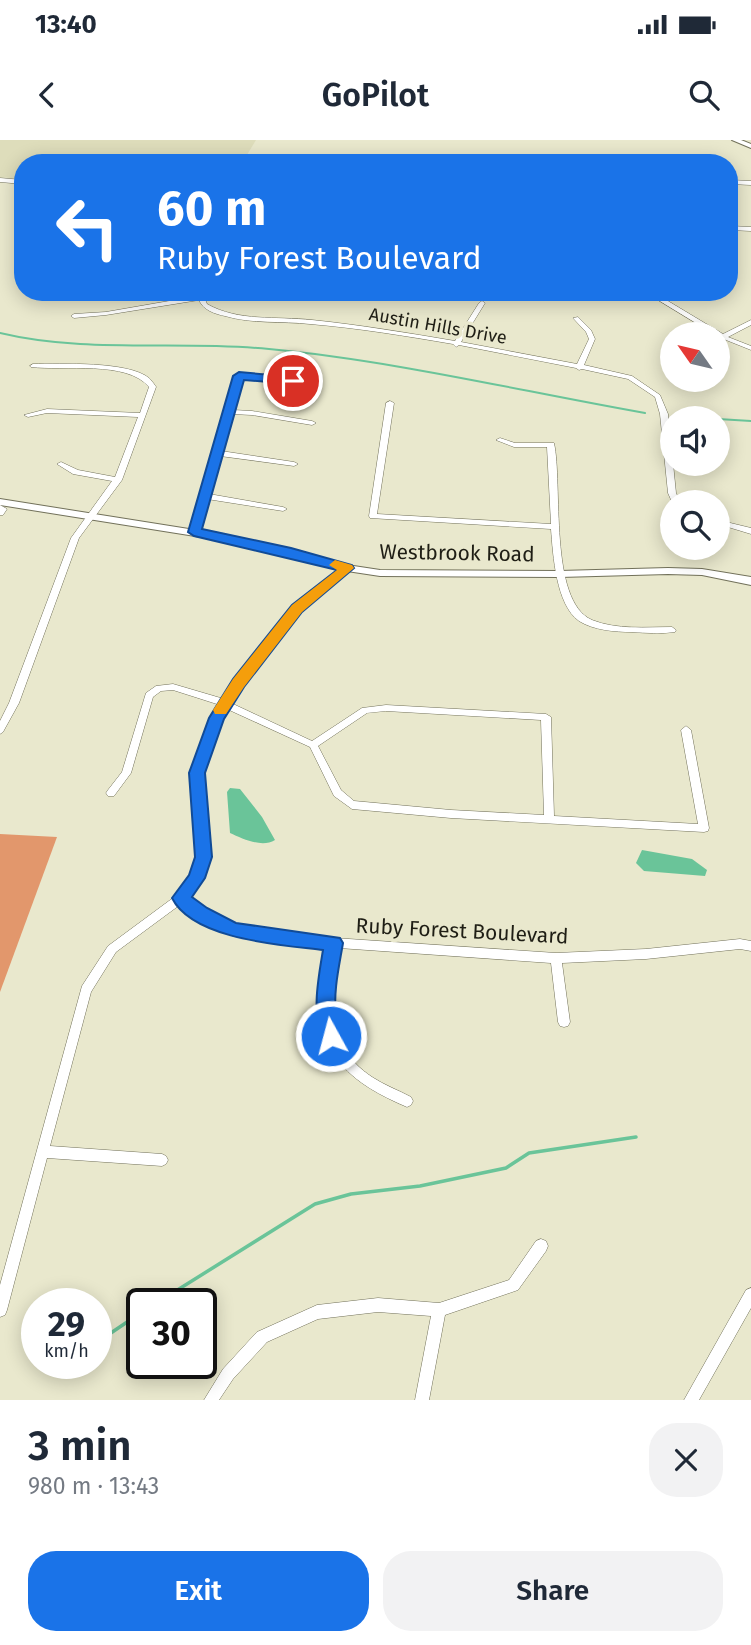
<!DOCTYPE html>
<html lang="en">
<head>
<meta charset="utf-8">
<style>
	body { margin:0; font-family:"Fira Sans",sans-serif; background:#f2f2f3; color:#1f2937; height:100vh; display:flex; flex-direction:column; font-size:26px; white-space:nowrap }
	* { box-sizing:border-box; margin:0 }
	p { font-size:23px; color:#747a83 }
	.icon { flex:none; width:38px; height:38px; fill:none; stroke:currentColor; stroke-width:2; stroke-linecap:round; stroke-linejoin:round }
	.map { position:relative; height:1260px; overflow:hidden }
	.details { display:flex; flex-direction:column; background:#fff; flex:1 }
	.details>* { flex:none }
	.hud { position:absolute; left:14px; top:14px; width:724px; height:147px; border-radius:28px; box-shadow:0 4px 18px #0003; background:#1a73e8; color:#fff; overflow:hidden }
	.needle { width:46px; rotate:304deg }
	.tools { position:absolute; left:660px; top:182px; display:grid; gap:14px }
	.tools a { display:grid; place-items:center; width:70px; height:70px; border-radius:50%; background:#fff; box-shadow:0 4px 18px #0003; font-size:35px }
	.speed { position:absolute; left:21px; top:1148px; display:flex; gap:14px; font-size:35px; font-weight:700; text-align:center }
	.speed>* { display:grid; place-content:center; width:91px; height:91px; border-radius:50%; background:#fff; box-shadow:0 4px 18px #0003; line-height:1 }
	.speed small { font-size:18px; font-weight:400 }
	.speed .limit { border:4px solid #111; border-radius:10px; background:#fff; color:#111 }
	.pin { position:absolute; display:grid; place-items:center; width:60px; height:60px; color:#fff; margin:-30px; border:4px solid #fff; border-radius:50%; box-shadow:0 2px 7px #0007 }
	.me { position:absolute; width:77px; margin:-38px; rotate:353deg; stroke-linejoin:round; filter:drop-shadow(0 0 5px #0008) }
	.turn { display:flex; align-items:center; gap:24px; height:147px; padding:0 28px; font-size:32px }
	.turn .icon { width:91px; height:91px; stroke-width:2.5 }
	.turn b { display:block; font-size:49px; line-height:60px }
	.round { display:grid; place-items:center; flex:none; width:74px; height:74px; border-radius:28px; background:#f2f2f3 }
	.summary { display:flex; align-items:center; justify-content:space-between; height:119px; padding:0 28px }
	h1 { font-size:42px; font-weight:600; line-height:52px }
	.button { display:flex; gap:14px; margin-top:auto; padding:14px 28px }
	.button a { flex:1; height:80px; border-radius:28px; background:#1a73e8; color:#fff; font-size:28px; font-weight:600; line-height:80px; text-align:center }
	.button a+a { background:#f2f2f3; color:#1f2937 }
	.status { display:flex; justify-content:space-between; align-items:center; height:49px; padding:0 35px; background:#fff; direction:ltr }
	.status svg { height:19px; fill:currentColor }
	header { display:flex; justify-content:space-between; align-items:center; height:91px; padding:0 28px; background:#fff; font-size:32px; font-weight:600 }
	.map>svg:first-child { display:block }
</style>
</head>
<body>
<div class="status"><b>13:40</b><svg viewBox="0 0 49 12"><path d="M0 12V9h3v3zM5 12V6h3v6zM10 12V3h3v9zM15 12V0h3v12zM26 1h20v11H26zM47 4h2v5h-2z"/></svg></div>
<header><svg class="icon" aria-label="back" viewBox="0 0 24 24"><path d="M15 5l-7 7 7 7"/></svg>GoPilot<svg class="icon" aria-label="search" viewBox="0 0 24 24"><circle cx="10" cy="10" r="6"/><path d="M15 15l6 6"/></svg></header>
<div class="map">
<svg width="751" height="1260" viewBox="0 0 751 1260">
	<rect width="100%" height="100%" fill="#e9e8cd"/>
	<path fill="#deddbb" d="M 0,0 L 256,0 L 242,23 L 23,23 L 23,39 L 0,37 Z"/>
	<path fill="#e2976c" d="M 0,694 L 57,697 L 0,852 Z"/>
	<g fill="#6ac499">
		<path d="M 230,648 L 240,649 L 262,677 L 275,700 C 262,708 243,699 230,693 L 227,652 Z"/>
		<path d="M 642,710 L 692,719 L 707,730 L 705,736 L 644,731 L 636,723 Z"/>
	</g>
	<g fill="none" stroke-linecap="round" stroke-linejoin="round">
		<g stroke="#6ac499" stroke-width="2">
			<path d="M 0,193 C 87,214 180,200 269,209 C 396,221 520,251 645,273"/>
			<path d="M 687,276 L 710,278"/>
			<path d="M 718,279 L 751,281"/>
		</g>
		<g stroke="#6ac499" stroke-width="3.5">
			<path d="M 155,1164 L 315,1064 L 351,1054 L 420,1046 L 506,1028 L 529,1013 L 636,997"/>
			<path d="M 96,1203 L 142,1172"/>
			<path d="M 48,1228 L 58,1223"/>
		</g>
		<defs>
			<g id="minor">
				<path d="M 676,20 L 678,21 L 679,23 L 673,23 Z"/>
				<path d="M 0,38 L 23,40 L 23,44 L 0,42 Z"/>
				<path d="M 730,40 L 751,41 L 751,45 L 730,44 Z"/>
				<path d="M 730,86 L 751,87 L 751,91 L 730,90 Z"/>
				<path d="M 196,152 L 202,152 L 207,164 C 239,182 276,176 312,180 C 360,185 408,193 455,201 L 479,163 L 482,161 L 485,163 L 461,202 L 577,224 L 589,199 L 586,192 L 573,178 L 578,177 L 591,190 L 595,199 L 584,225 L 632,236 L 660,255 L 668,274 L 676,353 L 680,362 L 672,362 L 668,353 L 660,274 L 655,257 L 628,239 L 582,229 L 579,230 L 576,228 L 459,205 L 456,207 L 453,204 C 406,196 358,188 310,184 C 282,181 252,184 225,176 C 215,174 203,170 199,160 L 106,175 L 74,178 L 71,176 L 74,174 L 106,172 L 198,156 Z"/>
				<path d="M 645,152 L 653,152 L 723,194 L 751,180 L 751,185 L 728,197 L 751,206 L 751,210 L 721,198 L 718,196 L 718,194 L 714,194 Z"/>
				<path d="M 33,224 C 61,224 128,221 149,238 C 150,239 156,246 156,247 L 122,340 L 79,398 L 19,563 L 3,592 L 0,594 L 0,581 L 9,563 L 71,398 L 112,341 L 73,334 L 57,324 L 61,322 L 78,330 L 115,337 L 138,277 L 47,273 L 28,277 L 24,275 L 47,269 L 140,273 L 149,247 C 127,220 63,231 31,227 L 30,226 Z"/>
				<path d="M 239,234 L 293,239 L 296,241 L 293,243 L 242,238 L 233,270 L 252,271 L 312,281 L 316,283 L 312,285 L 252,275 L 232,274 L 221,311 L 294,322 L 298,324 L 294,326 L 220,316 L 209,354 L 283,367 L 287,369 L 283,371 L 207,359 L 198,392 L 197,394 L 191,394 L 190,392 L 236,236 Z"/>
				<path d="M 390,261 L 394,263 L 377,374 L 551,384 L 547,307 L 514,307 L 496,300 L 500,298 L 515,303 L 554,303 C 563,343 548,461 592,480 C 617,490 646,487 672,487 L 676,490 L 675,492 C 661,494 646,493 632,492 C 615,492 593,490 579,481 C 556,465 553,415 551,389 L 370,378 L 369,376 L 386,263 Z"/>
				<path d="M 0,365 L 7,369 L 3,375 L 0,375 Z"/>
				<path d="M 718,380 L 751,388 L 751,394 L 718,384 Z"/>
				<path d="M 347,425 L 350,426 L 350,430 L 300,471 L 242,545 L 231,563 L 312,601 L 362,568 L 386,565 L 546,574 L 551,577 L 554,676 L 698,684 L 681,590 L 686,586 L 691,590 L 709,688 L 708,691 L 704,692 L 451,678 L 352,669 L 334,656 L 310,607 L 227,569 L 220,579 L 202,633 L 208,717 L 200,741 L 188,757 L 205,771 L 235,787 L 334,798 L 556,813 L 646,809 L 740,799 L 751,801 L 751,811 L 740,809 L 646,819 L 562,823 L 570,882 L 568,886 L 564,887 L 560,886 L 558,882 L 551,823 L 339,808 C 330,858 324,905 372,937 C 384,945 398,950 411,957 L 413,961 L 411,965 L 407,967 C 322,931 313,894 328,807 L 233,796 L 197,777 L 181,764 L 116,812 L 91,852 L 50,1006 L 162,1014 L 166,1016 L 168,1020 L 166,1024 L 162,1026 L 47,1018 L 7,1170 L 5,1175 L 0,1177 L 0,1145 L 82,846 L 108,806 L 177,755 L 191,736 L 198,717 L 192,633 L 211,578 L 220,565 L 173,550 L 161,551 L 153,557 L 131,633 L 114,656 L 108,656 L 106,653 L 108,650 L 122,632 L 146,553 L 156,546 L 173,544 L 224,559 L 236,541 L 294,467 ZM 386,571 L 541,580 L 544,675 L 451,670 L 354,661 L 341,650 L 318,606 L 367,573 Z"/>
				<path d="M 541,1099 L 546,1101 L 548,1106 L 546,1111 L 518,1150 L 445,1175 L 429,1260 L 415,1260 L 431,1176 L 378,1172 L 318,1179 L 267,1202 L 233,1239 L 219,1260 L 204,1260 L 223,1229 L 257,1192 L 317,1165 L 378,1158 L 439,1163 L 509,1140 L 536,1101 Z"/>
				<path d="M 751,1148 L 751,1168 L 699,1260 L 684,1260 L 746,1150 Z"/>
			</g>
			<g id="tertiary">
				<path d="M 732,0 L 741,0 L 751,4 L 751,8 Z"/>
				<path d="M 0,359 L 214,393 L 347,425 L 380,430 L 560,431 L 668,428 L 702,429 L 751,437 L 751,445 L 702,435 L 668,434 L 560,437 L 380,436 L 347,431 L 214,399 L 0,365 Z"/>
			</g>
		</defs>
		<use href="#minor" stroke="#72715a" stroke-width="1"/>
		<use href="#tertiary" stroke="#72715a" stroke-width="2"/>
		<use href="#minor" fill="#fff" fill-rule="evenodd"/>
		<use href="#tertiary" fill="#fff" fill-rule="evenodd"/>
	</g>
	<path fill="#1a73e8" stroke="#114b97" stroke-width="2" d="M 239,232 L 293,237 L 299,241 L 293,244 L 244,240 L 202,389 L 291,408 L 352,425 L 354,428 L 302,472 L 244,547 L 224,579 L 205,633 L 212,717 L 205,738 L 192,757 L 207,768 L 236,783 L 340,798 L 343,803 C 339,827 333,852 336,876 C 337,886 342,893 337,903 L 331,905 L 324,903 C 311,874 318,840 323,810 C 283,805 193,800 172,758 L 189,735 L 195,717 L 189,633 L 209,578 L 233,539 L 292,465 L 337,430 L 194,396 L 188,392 L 233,236 Z"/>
	<path fill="#f59e0b" d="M 335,420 L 352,425 L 354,428 L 302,472 L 244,547 L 226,574 L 215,574 L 213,570 L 233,539 L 292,465 L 337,430 L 329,425 Z"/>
	<g text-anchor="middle" stroke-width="7" stroke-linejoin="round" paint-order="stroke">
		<g font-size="18" fill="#1f1e15" stroke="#e9e8cd">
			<text transform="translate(438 186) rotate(10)" y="6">Austin Hills Drive</text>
		</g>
		<g font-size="21" fill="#1f1e15" stroke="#e9e8cd">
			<text transform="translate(457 413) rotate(1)" y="7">Westbrook Road</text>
			<text transform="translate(462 791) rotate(3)" y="7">Ruby Forest Boulevard</text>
		</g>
	</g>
</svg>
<div class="tools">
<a><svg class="needle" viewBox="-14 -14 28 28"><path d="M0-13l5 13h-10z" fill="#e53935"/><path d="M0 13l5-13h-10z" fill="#747a83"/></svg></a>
<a><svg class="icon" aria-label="sound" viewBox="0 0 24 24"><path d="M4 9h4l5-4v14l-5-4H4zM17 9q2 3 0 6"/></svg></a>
<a><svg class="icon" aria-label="search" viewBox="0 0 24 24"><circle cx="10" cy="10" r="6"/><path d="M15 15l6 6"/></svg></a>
</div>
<div class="speed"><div>29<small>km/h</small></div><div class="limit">30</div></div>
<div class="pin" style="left:293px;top:241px;background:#d93025"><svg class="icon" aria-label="arrive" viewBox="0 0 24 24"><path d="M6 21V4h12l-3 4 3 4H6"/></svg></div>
<svg class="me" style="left:331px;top:896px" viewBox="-20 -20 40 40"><circle r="17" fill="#1a73e8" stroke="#fff" stroke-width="3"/><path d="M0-11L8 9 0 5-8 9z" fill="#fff"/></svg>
<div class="hud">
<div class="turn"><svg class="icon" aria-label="left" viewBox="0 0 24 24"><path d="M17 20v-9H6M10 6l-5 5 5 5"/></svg><div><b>60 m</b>Ruby Forest Boulevard</div></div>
</div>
</div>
<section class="details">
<div class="summary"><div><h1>3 min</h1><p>980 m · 13:43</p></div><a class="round"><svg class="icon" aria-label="close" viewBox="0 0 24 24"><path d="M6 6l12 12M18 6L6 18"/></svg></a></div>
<div class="button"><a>Exit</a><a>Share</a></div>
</section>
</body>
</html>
